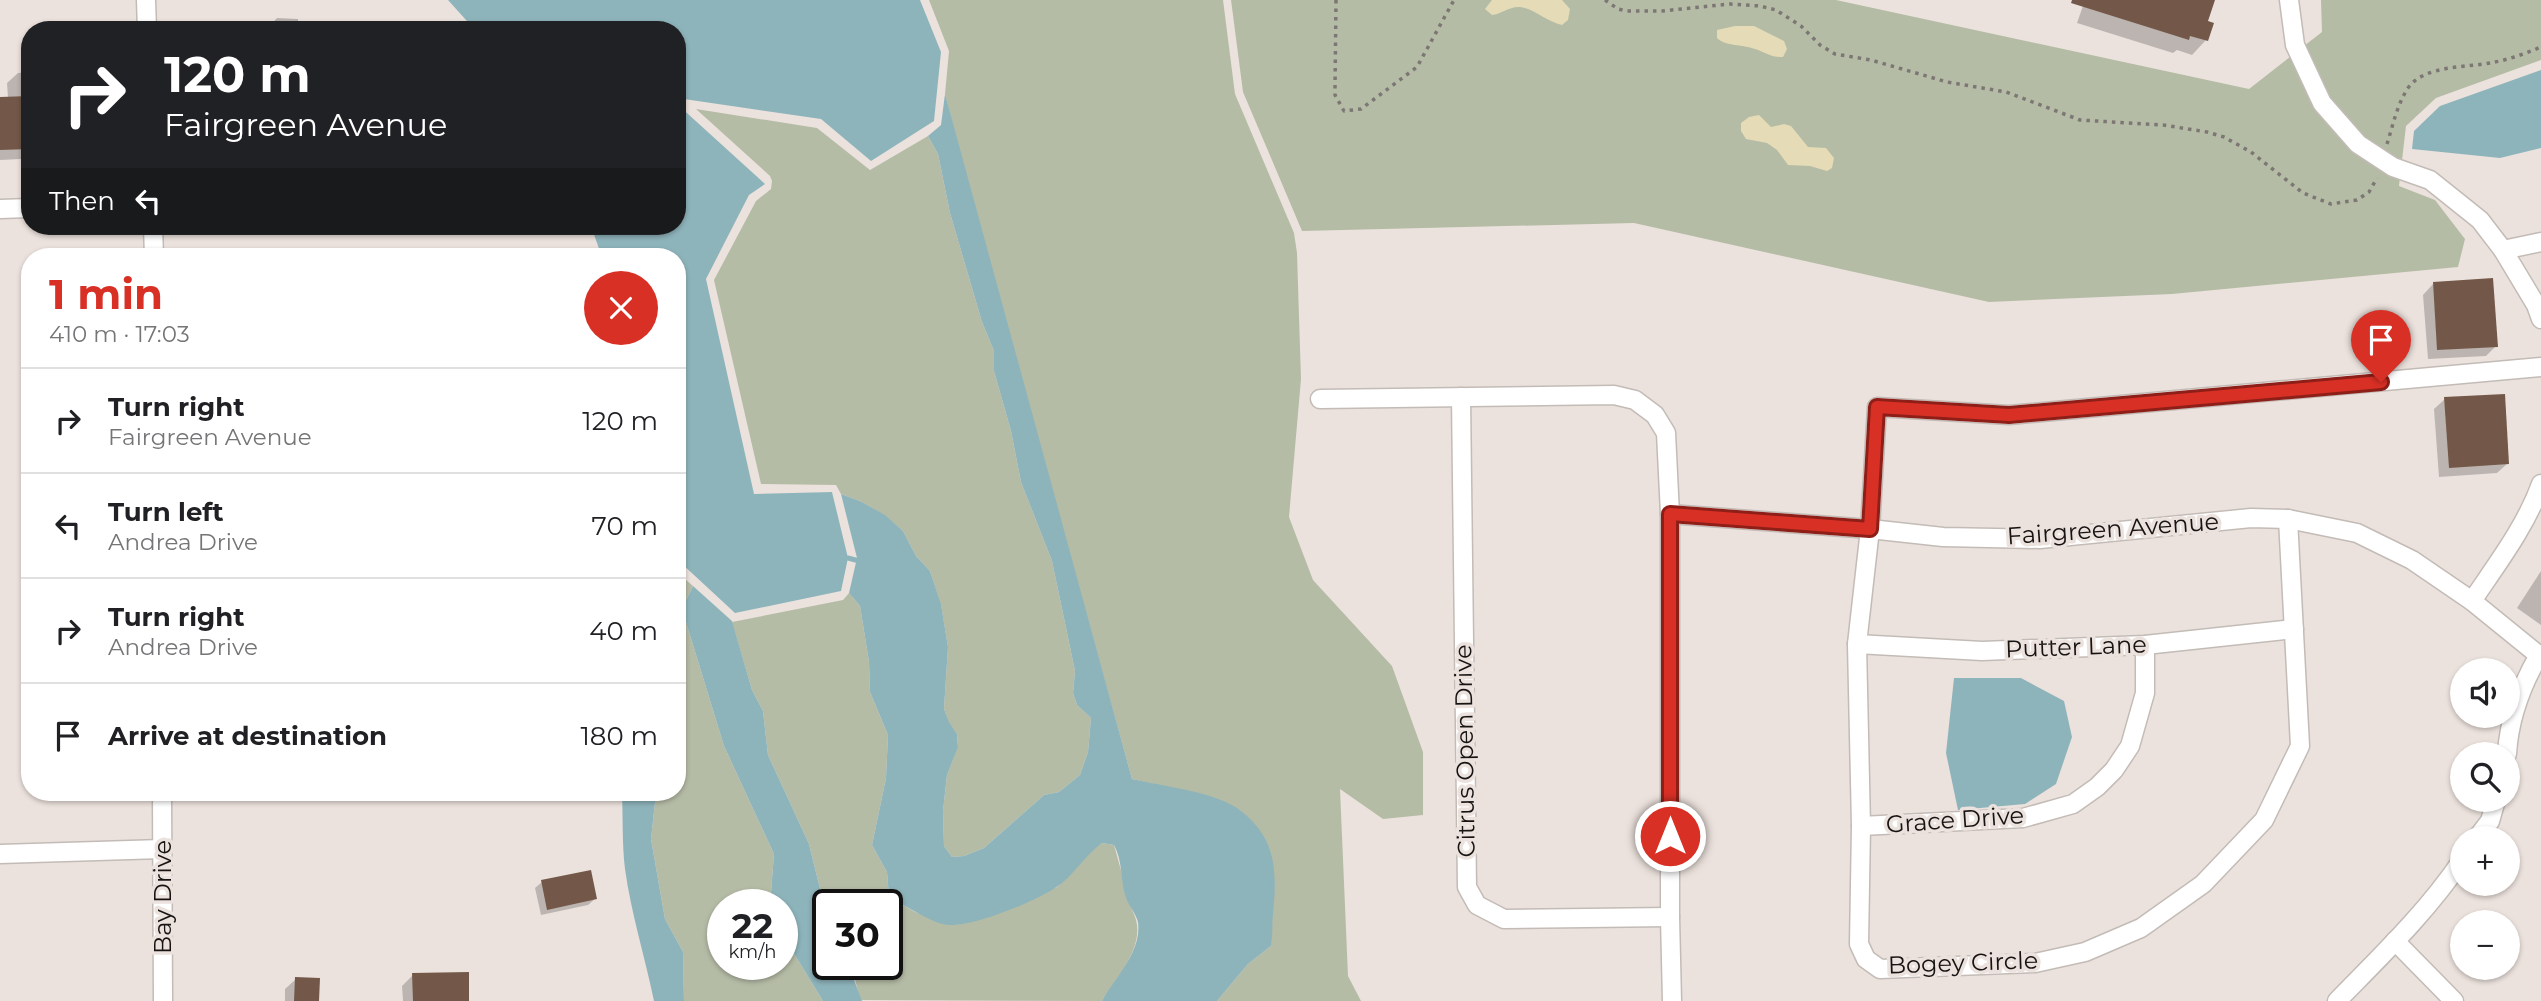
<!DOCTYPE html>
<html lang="en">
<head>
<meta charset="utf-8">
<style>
	body { margin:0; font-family:Montserrat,sans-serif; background:#f2f2f2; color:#202124; height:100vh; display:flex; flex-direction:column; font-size:26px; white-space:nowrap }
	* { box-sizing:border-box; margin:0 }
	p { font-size:23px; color:#757577 }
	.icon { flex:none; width:38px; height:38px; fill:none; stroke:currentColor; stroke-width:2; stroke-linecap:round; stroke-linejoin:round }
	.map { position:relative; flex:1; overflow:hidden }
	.details { position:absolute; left:21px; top:248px; width:665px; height:553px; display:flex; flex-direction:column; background:#fff; border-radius:28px; box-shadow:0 2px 5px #0004 }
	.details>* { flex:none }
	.banner { position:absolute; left:21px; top:21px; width:665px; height:214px; border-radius:28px; box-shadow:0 2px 5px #0004; background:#202124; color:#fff; overflow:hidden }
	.controls { position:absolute; left:2450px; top:658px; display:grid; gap:14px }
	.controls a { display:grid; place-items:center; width:70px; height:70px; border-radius:50%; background:#fff; box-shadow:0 2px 5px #0004; font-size:35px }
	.speed { position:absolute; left:707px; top:889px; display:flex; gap:14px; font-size:35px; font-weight:700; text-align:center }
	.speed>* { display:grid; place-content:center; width:91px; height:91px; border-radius:50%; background:#fff; box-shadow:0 2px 5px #0004; line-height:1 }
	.speed small { font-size:18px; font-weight:400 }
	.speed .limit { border:4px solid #111; border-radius:10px; background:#fff; color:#111 }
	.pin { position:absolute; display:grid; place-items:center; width:60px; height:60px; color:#fff; margin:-72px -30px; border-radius:50% 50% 50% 0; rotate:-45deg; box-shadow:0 0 7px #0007 }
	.pin .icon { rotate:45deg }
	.me { position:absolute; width:77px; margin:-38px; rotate:0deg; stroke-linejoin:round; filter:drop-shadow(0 0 5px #0008) }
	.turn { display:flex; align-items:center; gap:24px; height:147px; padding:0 28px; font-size:32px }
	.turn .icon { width:91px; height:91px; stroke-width:2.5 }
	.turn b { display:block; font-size:49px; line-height:60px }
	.then { display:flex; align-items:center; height:66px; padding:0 28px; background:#0003; gap:14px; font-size:26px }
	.round { display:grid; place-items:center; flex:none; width:74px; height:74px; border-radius:37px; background:#f2f2f2 }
	.summary { display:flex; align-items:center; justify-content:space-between; height:119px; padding:0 28px }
	h1 { font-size:42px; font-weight:700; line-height:52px; color:#d93025 }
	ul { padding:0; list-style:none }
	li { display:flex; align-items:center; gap:21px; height:105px; padding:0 28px; border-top:2px solid #e0e0e0 }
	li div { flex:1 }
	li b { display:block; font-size:26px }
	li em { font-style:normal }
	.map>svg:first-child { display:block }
</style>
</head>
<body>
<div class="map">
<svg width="2541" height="1001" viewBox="0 0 2541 1001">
	<rect width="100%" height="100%" fill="#ece2dd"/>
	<g fill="#b5bca6">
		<path d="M 929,0 L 1223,0 L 1235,94 L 1294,233 L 1297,253 L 1301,379 L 1289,517 L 1313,580 L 1392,666 L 1423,752 L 1423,815 L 1383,819 L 1340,789 L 1348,976 L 1361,1001 L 1217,1001 L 1248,964 L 1271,946 L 1272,922 L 1212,798 L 1132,779 L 970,193 L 945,94 L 949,51 Z"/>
		<path d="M 1231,0 L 1836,0 L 2249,89 L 2322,32 L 2321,0 L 2541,0 L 2541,60 L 2436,98 L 2406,126 L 2399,186 L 2435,200 L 2465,239 L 2458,267 L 2172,294 L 1989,302 L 1634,223 L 1302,231 L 1243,92 Z"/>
		<path d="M 696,109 L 817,128 L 870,170 L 928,136 L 938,154 L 950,213 L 982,322 L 994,351 L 994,371 L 1011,431 L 1021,482 L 1052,561 L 1075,671 L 1073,693 L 1077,705 L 1091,718 L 1088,752 L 1080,775 L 1059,792 L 1044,795 L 984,848 L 964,856 L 952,857 L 944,846 L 943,811 L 947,775 L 958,746 L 957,734 L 949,723 L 944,709 L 948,647 L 941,605 L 930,571 L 916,556 L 903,531 L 884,515 L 860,501 L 841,494 L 836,485 L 761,484 L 714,280 L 756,201 L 771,189 L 772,181 L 770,176 Z"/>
		<path d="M 677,572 L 693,586 L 682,609 L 724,746 L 774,854 L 770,905 L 723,905 L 723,964 L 782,964 L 782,934 L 823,1001 L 684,1001 L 683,952 L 665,919 L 651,839 L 656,793 L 677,793 Z"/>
		<path d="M 849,593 L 860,606 L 869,662 L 870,692 L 888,735 L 886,778 L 872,845 L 887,872 L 889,897 L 915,912 L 929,917 L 994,915 L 1057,887 L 1087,853 L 1102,843 L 1114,845 L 1132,910 C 1150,942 1118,975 1102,1001 L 860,1000 L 854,975 L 848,964 L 887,964 L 887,905 L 828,905 L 828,921 L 809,844 L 768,755 L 763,711 L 752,690 L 732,622 L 843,600 Z"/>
	</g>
	<g fill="#e5dbb6">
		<path d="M 1492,0 L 1562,0 L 1570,9 L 1568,20 L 1562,25 C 1547,22 1535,9 1520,7 C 1510,6 1501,14 1492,15 L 1485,9 Z"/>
		<path d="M 1735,26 L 1754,26 L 1784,41 L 1787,49 L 1783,57 C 1772,58 1765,52 1755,49 C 1743,44 1726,47 1717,38 L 1717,30 Z"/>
		<path d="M 1759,115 L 1771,127 L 1784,124 L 1791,126 L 1808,147 L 1826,148 L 1834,158 L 1832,168 L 1827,171 L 1810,166 L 1788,165 L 1777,150 L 1767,143 L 1746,139 L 1741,131 L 1741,123 L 1749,117 Z"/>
	</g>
	<g fill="#8eb4bb">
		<path d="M 448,0 L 920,0 L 941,52 L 934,121 L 871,161 L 821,119 L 677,98 L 677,30 L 475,30 Z"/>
		<path d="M 2541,70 L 2541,148 L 2500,158 L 2412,149 L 2414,131 L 2440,106 Z"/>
		<path d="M 945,94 L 1132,779 C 1161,786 1218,792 1241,811 C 1277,839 1277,872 1273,914 C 1272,924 1273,935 1271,946 L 1248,964 L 1217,1001 L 1102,1001 C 1115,977 1142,952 1138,922 C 1136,914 1129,906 1126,898 C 1120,880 1123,861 1114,845 L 1102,843 C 1084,856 1073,877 1055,888 C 1034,902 973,927 948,925 C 933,924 903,904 889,897 L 887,872 L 872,845 L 886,778 L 888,735 L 870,692 L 869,662 L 860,606 L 849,593 L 857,558 L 841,494 L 860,501 L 885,515 L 903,531 L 916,556 L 930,571 L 941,604 L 948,647 L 944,709 L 949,722 L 957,734 L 958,747 L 947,775 L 943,811 L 944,846 L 952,857 L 964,856 L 984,848 L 1044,795 L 1059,792 L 1080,775 L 1088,752 L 1091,718 L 1077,705 L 1073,693 L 1075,671 L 1052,561 L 1021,482 L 1011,431 L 994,371 L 994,351 L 982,322 L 950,213 L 938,154 L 928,136 L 941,125 Z"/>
		<path d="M 677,104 L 765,184 L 749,195 L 706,279 L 754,494 L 832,492 L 848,558 L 841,591 L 735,613 L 681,563 L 677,546 L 677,257 L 602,257 L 591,226 L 677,226 Z"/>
		<path d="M 693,586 L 732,621 L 752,690 L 763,711 L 768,755 L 809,844 L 828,921 L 828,964 L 848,964 L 862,1001 L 823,1001 L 782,934 L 782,905 L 770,905 L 774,854 L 724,746 L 682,609 Z"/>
		<path d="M 1954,678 L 2021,678 L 2064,701 L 2072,737 L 2056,784 L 2025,804 L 1958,810 L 1946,753 Z"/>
		<path d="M 622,793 L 656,793 L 651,839 L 665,919 L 683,952 L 684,1001 L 654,1001 C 645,957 631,913 625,869 C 622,844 623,818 622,793 Z"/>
	</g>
	<g fill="#0003">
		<path d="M 2085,0 L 2213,0 L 2206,22 L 2211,24 L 2206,40 L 2192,55 L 2177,50 L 2173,53 L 2077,23 Z"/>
		<path d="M 277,18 L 298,19 L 298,26 L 328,26 L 328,30 L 266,30 Z"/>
		<path d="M 30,72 L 30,150 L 21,159 L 0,160 L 0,100 L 8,98 L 7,83 L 18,73 Z"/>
		<path d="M 2433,284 L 2496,346 L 2486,356 L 2428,359 L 2423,295 Z"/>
		<path d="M 2445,399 L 2508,463 L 2497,473 L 2439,477 L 2434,409 Z"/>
		<path d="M 2541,571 L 2541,625 L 2517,608 Z"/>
		<path d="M 542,882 L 595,899 L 588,905 L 541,915 L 535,888 Z"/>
		<path d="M 413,975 L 468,1001 L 403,1001 L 402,986 Z"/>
		<path d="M 296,979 L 317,1001 L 285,1001 L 285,989 Z"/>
	</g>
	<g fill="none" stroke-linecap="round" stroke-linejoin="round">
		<path stroke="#8eb4bb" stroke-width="5" d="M 848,558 L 863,562"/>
	</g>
	<g fill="#735849">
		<path d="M 2072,0 L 2215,0 L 2208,21 L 2214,23 L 2208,41 L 2190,36 L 2189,40 L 2071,3 Z"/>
		<path d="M 30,96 L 30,149 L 0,150 L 0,97 Z"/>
		<path d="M 2493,278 L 2498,347 L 2437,350 L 2433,282 Z"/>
		<path d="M 2505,394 L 2509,464 L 2449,468 L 2444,397 Z"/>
		<path d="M 591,870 L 597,899 L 547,910 L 541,880 Z"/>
		<path d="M 469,972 L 469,1001 L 413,1001 L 412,973 Z"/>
		<path d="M 295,977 L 320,978 L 319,1001 L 294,1001 Z"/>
	</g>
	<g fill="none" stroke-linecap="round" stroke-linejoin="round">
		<defs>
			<g id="minor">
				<path d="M 146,0 L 147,30"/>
				<path d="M 2289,0 L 2295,45 L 2322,103 L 2358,144 L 2393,167 L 2430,180 L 2480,220 L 2503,250 L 2536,305 L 2541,319"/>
				<path d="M 0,209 L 30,208"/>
				<path d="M 153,226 L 154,257"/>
				<path d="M 2503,250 L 2541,242"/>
				<path d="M 1461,397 L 1467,887 L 1477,905 L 1504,919 L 1670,917"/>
				<path d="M 1320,399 L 1614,395 L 1635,400 L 1655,415 L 1666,433 L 1670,514 L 1670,917 L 1672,1001"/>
				<path d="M 1670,514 L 1870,529 L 1943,537 L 2040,539 L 2251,518 L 2288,519 L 2357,533 L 2412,560 L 2472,601 L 2541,657"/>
				<path d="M 2288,519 L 2300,746 L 2264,820 L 2203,884 L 2141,928 L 2085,952 L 2035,963 L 1880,969 L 1866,959 L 1859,944 L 1861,826 L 1857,644 L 1870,529 L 1877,407 L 2009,415 L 2541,367"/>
				<path d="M 2472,601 C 2497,564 2526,526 2541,484"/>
				<path d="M 1857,644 L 1982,651 L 2145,645 L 2294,629"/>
				<path d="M 2507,754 C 2509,719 2521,686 2539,655"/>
				<path d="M 162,793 L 163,1001"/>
				<path d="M 1861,826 L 2023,818 L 2073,804 L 2097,787 L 2114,770 L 2130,746 L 2145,693 L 2145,645"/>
				<path d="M 2477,838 L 2490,821 L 2496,800"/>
				<path d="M 0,854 L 162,849"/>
				<path d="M 2395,941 L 2454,1001"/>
				<path d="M 2337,1001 C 2381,956 2427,912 2462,860"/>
			</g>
		</defs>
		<use href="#minor" stroke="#c3bbb6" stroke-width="21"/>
		<g stroke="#7d7774" stroke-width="3.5" stroke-dasharray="3.5 5" stroke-linecap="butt">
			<path d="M 1336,0 L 1335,88 L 1335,95 L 1344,111 L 1361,109 L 1417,67 L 1454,0"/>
			<path d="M 1605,0 L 1618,9 L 1627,11 L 1662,11 L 1730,4 L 1760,6 L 1776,10 L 1801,26 L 1820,45 L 1835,54 L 1871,60 L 1947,82 L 2006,92 L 2080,120 L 2163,125 L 2207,132 L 2224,137 L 2251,152 L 2303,193 L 2331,204 L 2357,200 L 2369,192 L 2377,178"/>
			<path d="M 2387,144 C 2393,125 2397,105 2408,88 C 2425,64 2469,68 2495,62 C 2511,59 2526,53 2541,47"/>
		</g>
		<use href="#minor" stroke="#fff" stroke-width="18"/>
	</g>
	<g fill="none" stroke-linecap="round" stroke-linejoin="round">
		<defs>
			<path id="route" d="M 1670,836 L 1670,514 L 1870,529 L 1877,407 L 2009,415 L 2381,382"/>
		</defs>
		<use href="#route" stroke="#8d1f18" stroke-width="18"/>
		<use href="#route" stroke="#d93025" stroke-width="12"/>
	</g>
	<g text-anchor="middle" stroke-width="7" stroke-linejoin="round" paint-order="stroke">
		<g font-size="24" fill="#161312" stroke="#ece2dd">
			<text transform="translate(2113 529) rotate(-4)" y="8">Fairgreen Avenue</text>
			<text transform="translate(2076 647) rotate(-2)" y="8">Putter Lane</text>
			<text transform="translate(1465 751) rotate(-91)" y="8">Citrus Open Drive</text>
			<text transform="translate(1955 820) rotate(-4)" y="8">Grace Drive</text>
			<text transform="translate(163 897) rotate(-90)" y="8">Bay Drive</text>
			<text transform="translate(1963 963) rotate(-2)" y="8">Bogey Circle</text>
		</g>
	</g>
</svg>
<div class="controls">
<a><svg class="icon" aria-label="sound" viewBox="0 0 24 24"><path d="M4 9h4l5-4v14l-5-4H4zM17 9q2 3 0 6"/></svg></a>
<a><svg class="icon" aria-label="search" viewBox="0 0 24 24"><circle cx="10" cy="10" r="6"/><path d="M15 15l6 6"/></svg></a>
<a>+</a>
<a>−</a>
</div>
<div class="speed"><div>22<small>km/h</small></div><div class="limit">30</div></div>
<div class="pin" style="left:2381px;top:382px;background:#d93025"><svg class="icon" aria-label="arrive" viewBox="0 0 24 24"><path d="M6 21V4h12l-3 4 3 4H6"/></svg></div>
<svg class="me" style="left:1670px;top:836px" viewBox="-20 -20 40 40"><circle r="17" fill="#d93025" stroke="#fff" stroke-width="3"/><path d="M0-11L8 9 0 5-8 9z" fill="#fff"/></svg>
<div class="banner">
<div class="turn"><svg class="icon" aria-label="right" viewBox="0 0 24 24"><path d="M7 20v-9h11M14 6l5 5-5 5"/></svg><div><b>120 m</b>Fairgreen Avenue</div></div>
<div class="then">Then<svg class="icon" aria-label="left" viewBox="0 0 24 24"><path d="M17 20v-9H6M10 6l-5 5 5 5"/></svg></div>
</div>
<section class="details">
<div class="summary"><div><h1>1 min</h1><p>410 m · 17:03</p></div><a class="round" style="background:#d93025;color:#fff"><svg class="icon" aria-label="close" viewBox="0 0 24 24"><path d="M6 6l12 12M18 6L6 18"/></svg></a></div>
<ul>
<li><svg class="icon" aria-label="right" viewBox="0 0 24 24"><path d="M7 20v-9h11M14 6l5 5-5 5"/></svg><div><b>Turn right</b><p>Fairgreen Avenue</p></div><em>120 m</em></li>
<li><svg class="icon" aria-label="left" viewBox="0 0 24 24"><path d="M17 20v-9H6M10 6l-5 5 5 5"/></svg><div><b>Turn left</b><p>Andrea Drive</p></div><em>70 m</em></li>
<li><svg class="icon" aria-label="right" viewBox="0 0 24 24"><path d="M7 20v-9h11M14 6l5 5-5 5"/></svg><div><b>Turn right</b><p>Andrea Drive</p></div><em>40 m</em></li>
<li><svg class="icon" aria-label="arrive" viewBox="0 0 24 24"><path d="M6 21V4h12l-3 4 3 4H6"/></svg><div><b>Arrive at destination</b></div><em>180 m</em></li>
</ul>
</section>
</div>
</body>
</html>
